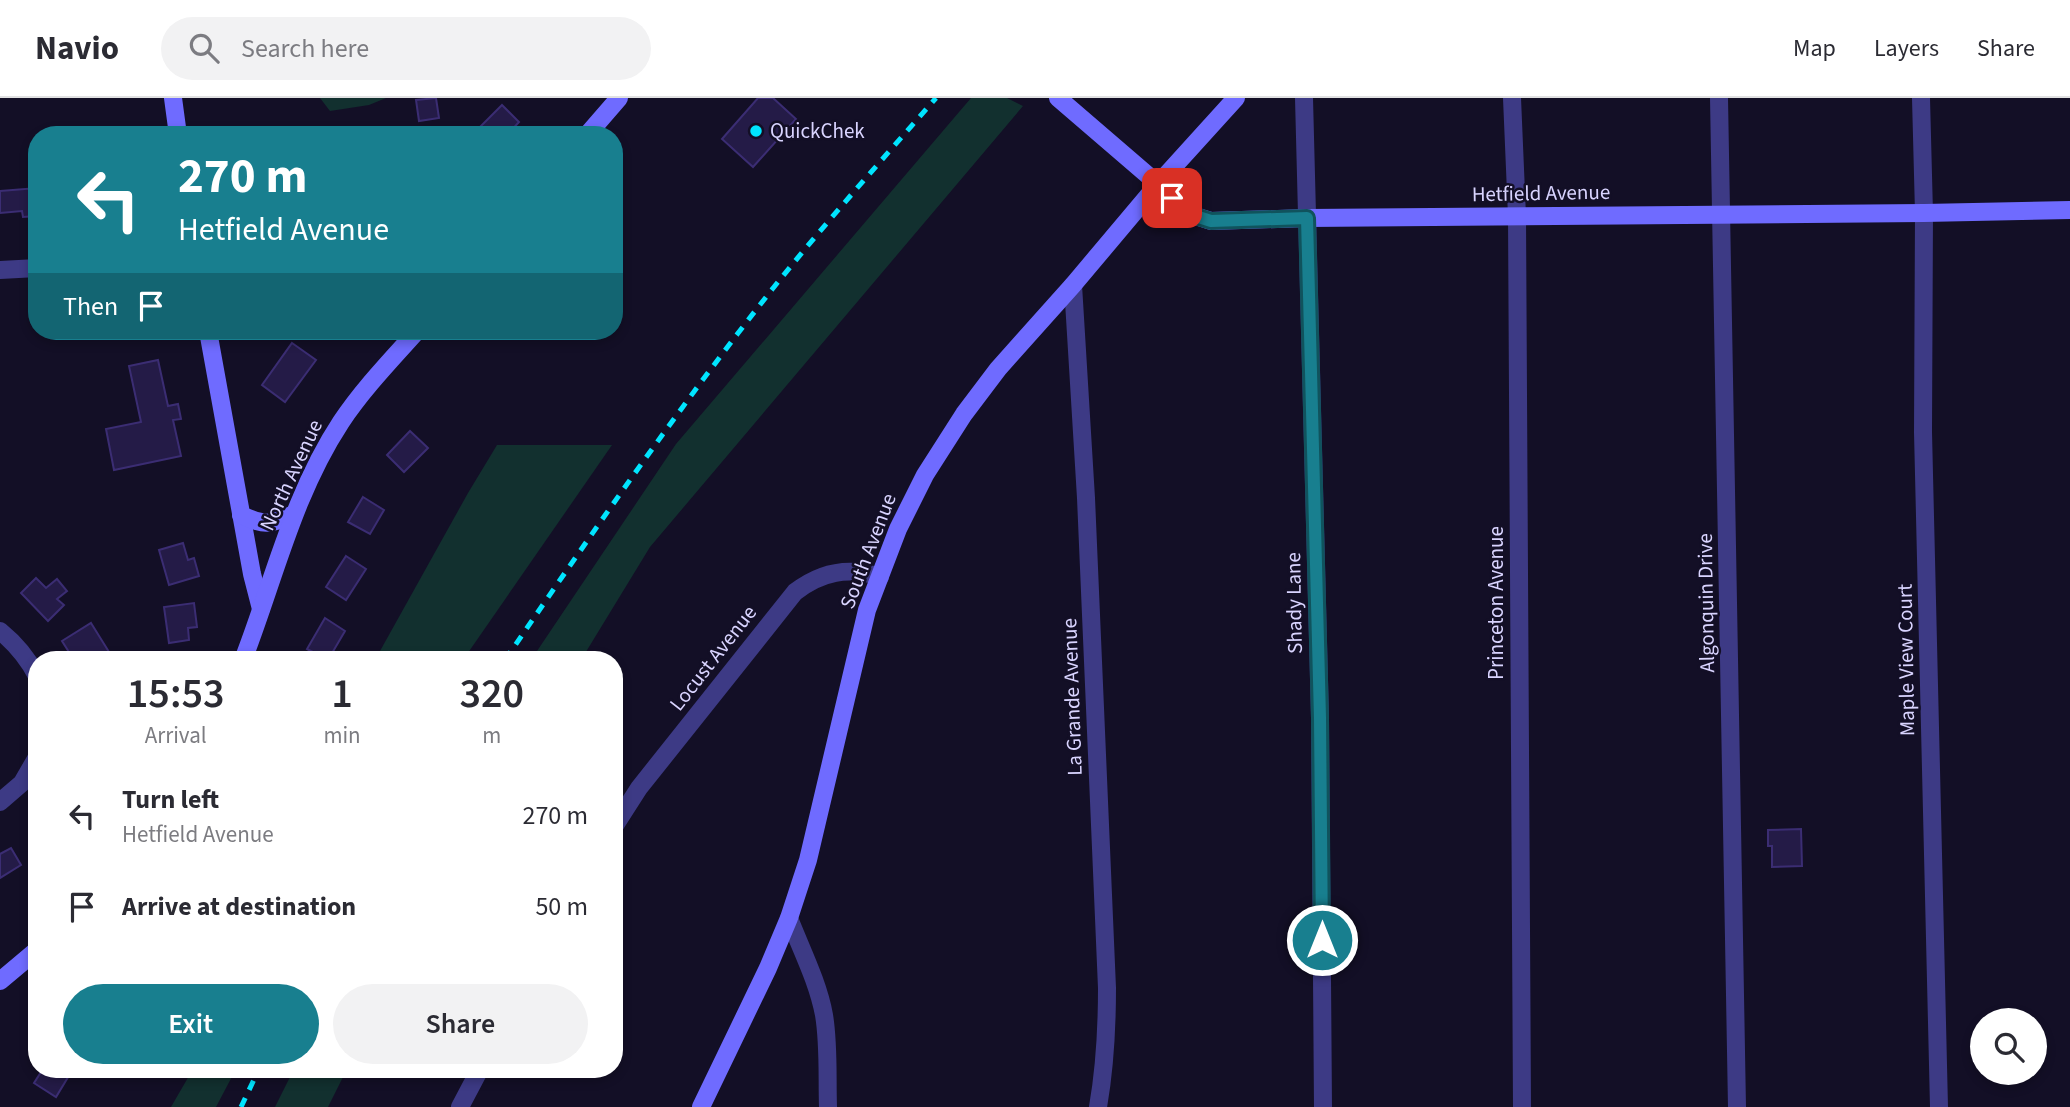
<!DOCTYPE html>
<html lang="en">
<head>
<meta charset="utf-8">
<style>
	body { margin:0; font-family:"Source Sans 3",sans-serif; background:#f2f2f3; color:#2b2b33; height:100vh; display:flex; flex-direction:column; font-size:26px; white-space:nowrap }
	* { box-sizing:border-box; margin:0 }
	p { font-size:23px; color:#7c7c81 }
	.icon { flex:none; width:38px; height:38px; fill:none; stroke:currentColor; stroke-width:2; stroke-linecap:round; stroke-linejoin:round }
	.map { position:relative; flex:1; overflow:hidden }
	.drawer { position:absolute; left:28px; top:553px; width:595px; height:427px; display:flex; flex-direction:column; background:#fff; border-radius:28px; box-shadow:0 4px 10px #0003 }
	.drawer>* { flex:none }
	.top-card { position:absolute; left:28px; top:28px; width:595px; height:214px; border-radius:28px; box-shadow:0 4px 10px #0003; background:#187f8f; color:#fff; overflow:hidden }
	.buttons { position:absolute; left:1970px; top:910px; display:grid; gap:14px }
	.buttons a { display:grid; place-items:center; width:77px; height:77px; border-radius:50%; background:#fff; box-shadow:0 4px 10px #0003; font-size:35px }
	.pin { position:absolute; display:grid; place-items:center; width:60px; height:60px; color:#fff; margin:-30px; border-radius:14px; box-shadow:0 4px 10px #0006 }
	.me { position:absolute; width:77px; margin:-38px; rotate:0deg; stroke-linejoin:round; filter:drop-shadow(0 0 5px #0008) }
	.turn { display:flex; align-items:center; gap:24px; height:147px; padding:0 35px; font-size:32px }
	.turn .icon { width:91px; height:91px; stroke-width:2.5 }
	.turn b { display:block; font-size:49px; line-height:60px }
	.then { display:flex; align-items:center; height:66px; padding:0 35px; background:#0003; gap:14px; font-size:26px }
	.eta { display:flex; justify-content:space-evenly; align-items:center; height:119px; text-align:center }
	.eta b { font-size:42px; font-weight:600; line-height:49px }
	.primary-button { display:flex; gap:14px; margin-top:auto; padding:14px 35px }
	.primary-button a { flex:1; height:80px; border-radius:42px; background:#187f8f; color:#fff; font-size:28px; font-weight:600; line-height:80px; text-align:center }
	.primary-button a+a { background:#f2f2f3; color:#2b2b33 }
	ul { padding:0; list-style:none }
	li { display:flex; align-items:center; gap:21px; height:91px; padding:0 35px }
	li div { flex:1 }
	li b { display:block; font-size:26px }
	li em { font-style:normal }
	header { display:flex; align-items:center; gap:42px; box-sizing:border-box; height:98px; padding:0 35px; background:#fff; border-bottom:2px solid #e1e1e2 }
	header strong { font-size:33px }
	nav { display:flex; gap:38px; margin-inline-start:auto; font-size:24px }
	.search { width:490px; height:63px; background:#f2f2f3; display:flex; align-items:center; gap:18px; box-sizing:border-box; padding:0 24px; border-radius:38px; color:#7c7c81; font-size:26px }
	.map>svg:first-child { display:block }
</style>
</head>
<body>
<header>
<strong>Navio</strong>
<div class="search"><svg class="icon" aria-label="search" viewBox="0 0 24 24"><circle cx="10" cy="10" r="6"/><path d="M15 15l6 6"/></svg>Search here</div>
<nav><a>Map</a><a>Layers</a><a>Share</a></nav>
</header>
<div class="map">
<svg width="2070" height="1009" viewBox="0 0 2070 1009">
	<rect width="100%" height="100%" fill="#130f26"/>
	<g fill="#12302f">
		<path d="M 320,0 L 386,0 L 369,7 L 330,13 Z"/>
		<path d="M 971,0 L 1007,0 L 1023,8 L 650,449 L 581,562 L 531,562 L 676,346 Z"/>
		<path d="M 497,347 L 612,347 L 463,562 L 375,562 L 468,395 Z"/>
		<path d="M 193,971 L 236,971 L 216,1009 L 171,1009 Z"/>
		<path d="M 294,971 L 347,971 L 328,1009 L 275,1009 Z"/>
	</g>
	<g fill="#241b47" stroke="#3b2d73" stroke-width="2">
		<path d="M 436,0 L 439,20 L 419,23 L 416,2 Z"/>
		<path d="M 758,0 L 773,0 L 796,21 L 753,69 L 722,41 Z"/>
		<path d="M 502,7 L 519,24 L 507,37 L 472,37 Z"/>
		<path d="M 37,90 L 37,118 L 23,119 L 22,113 L 0,115 L 0,93 Z"/>
		<path d="M 292,245 L 316,262 L 285,304 L 262,287 Z"/>
		<path d="M 158,262 L 168,308 L 178,306 L 181,321 L 173,322 L 181,358 L 114,372 L 106,331 L 141,324 L 129,268 Z"/>
		<path d="M 410,333 L 428,350 L 404,374 L 387,357 Z"/>
		<path d="M 363,399 L 384,412 L 370,436 L 348,424 Z"/>
		<path d="M 183,445 L 188,462 L 194,460 L 199,478 L 169,487 L 159,452 Z"/>
		<path d="M 346,458 L 366,471 L 346,502 L 326,489 Z"/>
		<path d="M 36,480 L 46,490 L 57,481 L 67,493 L 57,501 L 64,507 L 48,523 L 21,495 Z"/>
		<path d="M 194,505 L 197,529 L 188,530 L 189,542 L 169,545 L 164,509 Z"/>
		<path d="M 325,520 L 345,533 L 328,562 L 307,551 Z"/>
		<path d="M 91,525 L 114,562 L 74,562 L 62,543 Z"/>
		<path d="M 1801,731 L 1802,768 L 1772,769 L 1772,748 L 1768,748 L 1768,732 Z"/>
		<path d="M 11,750 L 21,767 L 0,780 L 0,756 Z"/>
		<path d="M 43,971 L 73,971 L 56,999 L 34,985 Z"/>
	</g>
	<g fill="none" stroke-linecap="round" stroke-linejoin="round">
		<g stroke="#3d3a85" stroke-width="18">
			<path d="M 1304,0 L 1320,620 L 1323,1009"/>
			<path d="M 1512,0 L 1517,118 L 1522,1009"/>
			<path d="M 1719,0 L 1737,1009"/>
			<path d="M 1921,0 L 1924,115 L 1923,334 L 1939,1009"/>
			<path d="M 0,172 L 37,170"/>
			<path d="M 1073,187 L 1086,400 L 1107,890 C 1107,931 1105,969 1098,1009"/>
			<path d="M 0,533 C 16,546 27,559 37,578"/>
			<path d="M 0,704 L 22,685 L 37,659"/>
			<path d="M 614,729 L 639,690 L 795,494 C 821,474 848,468 880,479"/>
			<path d="M 789,820 C 801,851 818,884 824,917 C 829,947 827,978 828,1009"/>
			<path d="M 460,1009 L 480,971"/>
		</g>
		<g stroke="#6f6bff" stroke-width="18">
			<path d="M 173,0 L 178,37"/>
			<path d="M 1058,0 L 1158,86 L 1186,115 L 1211,123 L 1307,120 L 1924,115 L 2070,112"/>
			<path d="M 587,37 L 619,0"/>
			<path d="M 208,233 L 252,476 L 261,511"/>
			<path d="M 241,417 C 266,428 268,427 294,416"/>
			<path d="M 243,562 C 274,482 293,397 341,324 C 363,291 391,262 417,233"/>
			<path d="M 0,883 L 37,852"/>
			<path d="M 701,1009 L 768,870 L 789,820 L 808,762 L 867,512 L 898,431 L 925,377 L 964,316 L 998,271 L 1073,187 L 1158,86 L 1236,0"/>
		</g>
		<g stroke="#00e5ff" stroke-width="5" stroke-dasharray="10 9" stroke-linecap="butt">
			<path d="M 505,562 C 592,435 679,309 774,189 C 826,124 882,62 936,0"/>
			<path d="M 241,1009 L 259,971"/>
		</g>
	</g>
	<g fill="none" stroke-linecap="round" stroke-linejoin="round">
		<defs>
			<path id="route" d="M 1172,100 L 1186,115 L 1211,123 L 1307,120 L 1320,620 L 1322,842"/>
		</defs>
		<use href="#route" stroke="#10535d" stroke-width="18"/>
		<use href="#route" stroke="#187f8f" stroke-width="12"/>
	</g>
	<circle fill="#00e5ff" stroke="#130f26" stroke-width="2.5" cx="756" cy="33" r="7"/>
	<g text-anchor="middle" stroke-width="5" stroke-linejoin="round" paint-order="stroke">
		<g font-size="21" fill="#d9d4ff" stroke="#130f26" text-anchor="start">
			<text x="770" y="40">QuickChek</text>
		</g>
		<g font-size="21" fill="#d9d4ff" stroke="#130f26">
			<text transform="translate(1541 95) rotate(-1)" y="7">Hetfield Avenue</text>
			<text transform="translate(291 377) rotate(-65)" y="7">North Avenue</text>
			<text transform="translate(868 453) rotate(-69)" y="7">South Avenue</text>
			<text transform="translate(1294 505) rotate(-91)" y="7">Shady Lane</text>
			<text transform="translate(1496 505) rotate(-90)" y="7">Princeton Avenue</text>
			<text transform="translate(1706 505) rotate(-91)" y="7">Algonquin Drive</text>
			<text transform="translate(713 560) rotate(-52)" y="7">Locust Avenue</text>
			<text transform="translate(1906 562) rotate(-91)" y="7">Maple View Court</text>
			<text transform="translate(1072 599) rotate(-92)" y="7">La Grande Avenue</text>
		</g>
	</g>
</svg>
<div class="buttons">
<a><svg class="icon" aria-label="search" viewBox="0 0 24 24"><circle cx="10" cy="10" r="6"/><path d="M15 15l6 6"/></svg></a>
</div>
<div class="pin" style="left:1172px;top:100px;background:#d93025"><svg class="icon" aria-label="arrive" viewBox="0 0 24 24"><path d="M6 21V4h12l-3 4 3 4H6"/></svg></div>
<svg class="me" style="left:1322px;top:842px" viewBox="-20 -20 40 40"><circle r="17" fill="#187f8f" stroke="#fff" stroke-width="3"/><path d="M0-11L8 9 0 5-8 9z" fill="#fff"/></svg>
<div class="top-card">
<div class="turn"><svg class="icon" aria-label="left" viewBox="0 0 24 24"><path d="M17 20v-9H6M10 6l-5 5 5 5"/></svg><div><b>270 m</b>Hetfield Avenue</div></div>
<div class="then">Then<svg class="icon" aria-label="arrive" viewBox="0 0 24 24"><path d="M6 21V4h12l-3 4 3 4H6"/></svg></div>
</div>
<section class="drawer">
<div class="eta">
<div><b>15:53</b><p>Arrival</p></div>
<div><b>1</b><p>min</p></div>
<div><b>320</b><p>m</p></div>
</div>
<ul>
<li><svg class="icon" aria-label="left" viewBox="0 0 24 24"><path d="M17 20v-9H6M10 6l-5 5 5 5"/></svg><div><b>Turn left</b><p>Hetfield Avenue</p></div><em>270 m</em></li>
<li><svg class="icon" aria-label="arrive" viewBox="0 0 24 24"><path d="M6 21V4h12l-3 4 3 4H6"/></svg><div><b>Arrive at destination</b></div><em>50 m</em></li>
</ul>
<div class="primary-button"><a>Exit</a><a>Share</a></div>
</section>
</div>
</body>
</html>
